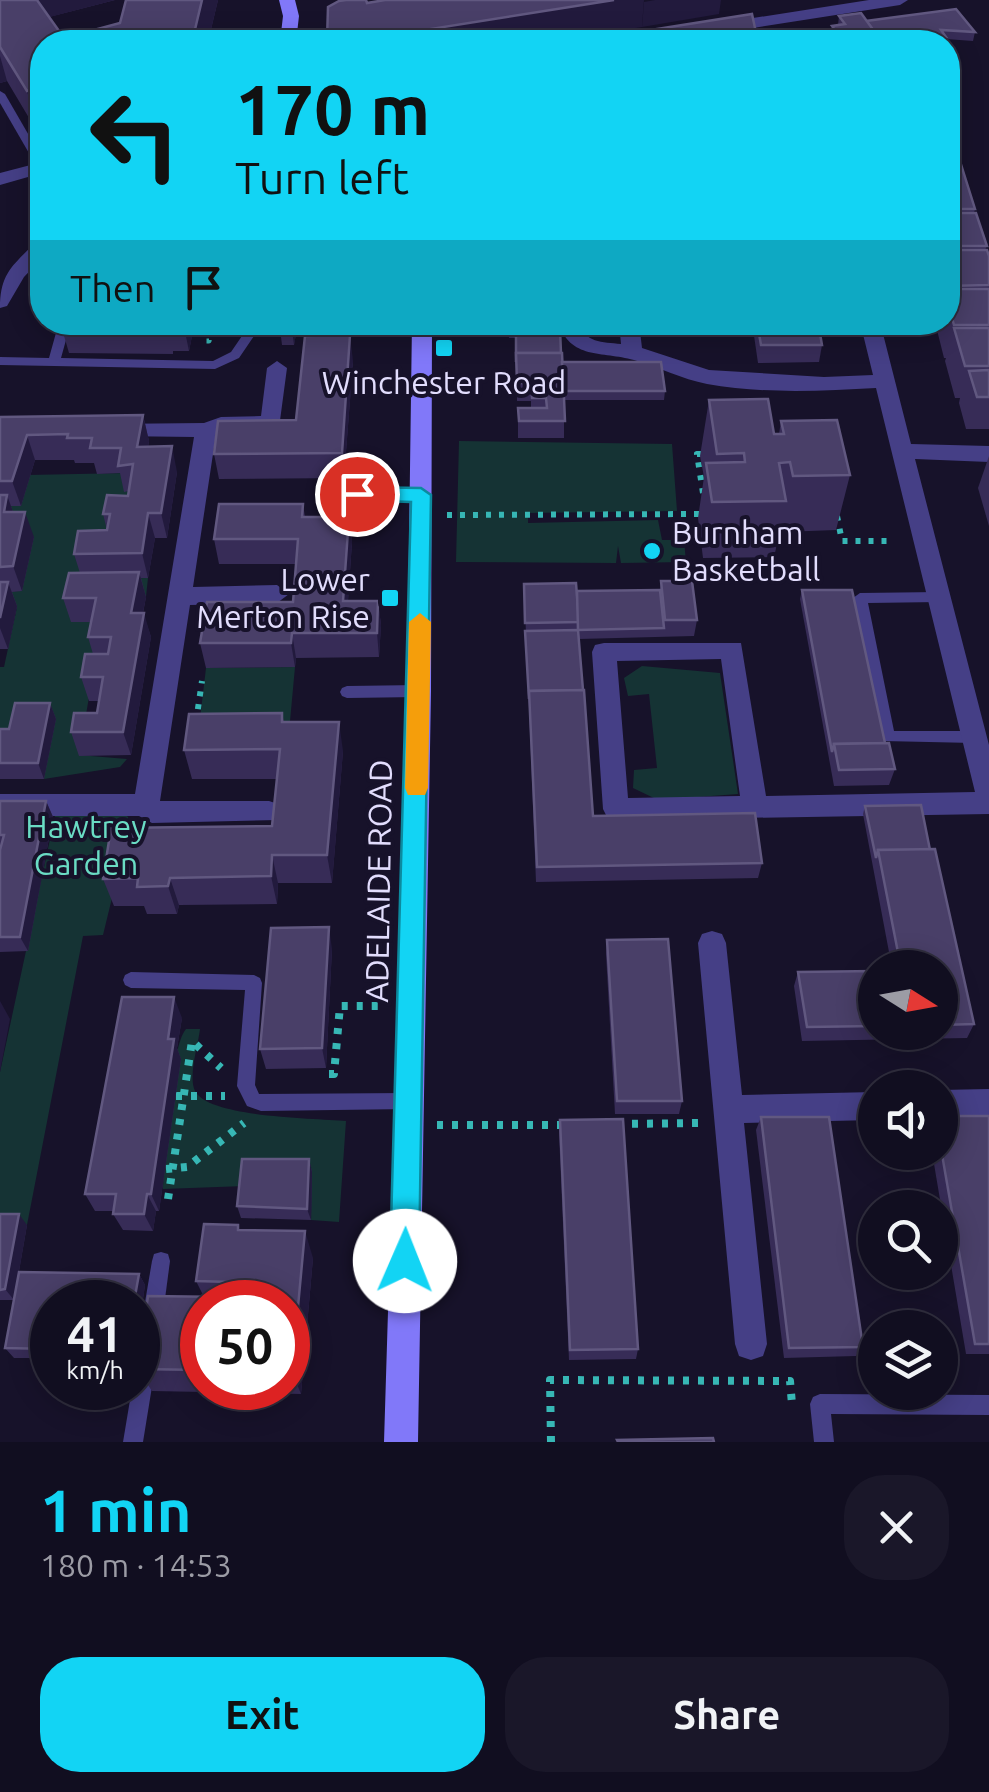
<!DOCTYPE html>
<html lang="en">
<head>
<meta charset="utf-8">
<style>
	body { margin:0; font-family:Ubuntu,sans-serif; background:#1a1729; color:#f1f3f6; height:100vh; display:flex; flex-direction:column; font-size:38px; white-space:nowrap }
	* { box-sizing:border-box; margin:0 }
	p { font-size:32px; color:#9c9ca5 }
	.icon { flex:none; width:55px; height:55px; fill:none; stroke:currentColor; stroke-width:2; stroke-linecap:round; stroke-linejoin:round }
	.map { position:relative; height:1442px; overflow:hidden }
	.sheet { display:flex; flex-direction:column; background:#110e20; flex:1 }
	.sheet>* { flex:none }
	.guide { position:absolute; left:30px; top:30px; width:930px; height:305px; border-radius:40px; box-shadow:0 5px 25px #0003,0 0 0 2px #302e3e; background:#12d4f4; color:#111; overflow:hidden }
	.needle { width:65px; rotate:101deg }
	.tools { position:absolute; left:858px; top:950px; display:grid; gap:20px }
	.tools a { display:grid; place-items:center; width:100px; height:100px; border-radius:50%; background:#110e20; box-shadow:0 5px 25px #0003,0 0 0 2px #302e3e; font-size:50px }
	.speed { position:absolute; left:30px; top:1280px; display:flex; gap:20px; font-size:50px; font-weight:700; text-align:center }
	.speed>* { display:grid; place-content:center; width:130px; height:130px; border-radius:50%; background:#110e20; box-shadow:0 5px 25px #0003,0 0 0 2px #302e3e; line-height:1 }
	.speed small { font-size:25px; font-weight:400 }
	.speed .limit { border:15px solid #d22; background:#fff; color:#111 }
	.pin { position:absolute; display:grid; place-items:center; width:85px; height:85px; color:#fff; margin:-42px; border:5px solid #fff; border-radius:50%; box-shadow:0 2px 10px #0007 }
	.me { position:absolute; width:110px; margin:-55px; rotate:1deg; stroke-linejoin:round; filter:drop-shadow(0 0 8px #0008) }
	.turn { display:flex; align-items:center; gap:35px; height:210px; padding:0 40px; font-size:45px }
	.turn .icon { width:130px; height:130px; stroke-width:2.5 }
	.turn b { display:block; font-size:70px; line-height:85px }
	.then { display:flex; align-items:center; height:95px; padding:0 40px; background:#0003; gap:20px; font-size:38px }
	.round { display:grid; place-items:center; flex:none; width:105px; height:105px; border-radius:40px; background:#1a1729 }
	.summary { display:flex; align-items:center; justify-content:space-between; height:170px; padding:0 40px }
	h1 { font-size:60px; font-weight:700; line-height:75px; color:#12d4f4 }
	.primary-button { display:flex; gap:20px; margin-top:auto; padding:20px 40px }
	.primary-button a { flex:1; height:115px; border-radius:40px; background:#12d4f4; color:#111; font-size:40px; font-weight:700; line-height:115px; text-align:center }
	.primary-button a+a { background:#1a1729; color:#f1f3f6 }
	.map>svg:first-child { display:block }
</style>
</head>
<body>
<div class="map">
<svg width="989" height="1442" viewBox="0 0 989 1442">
	<rect width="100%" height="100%" fill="#17122a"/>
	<g fill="#153334">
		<path d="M 459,441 L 672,444 L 677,511 L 528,513 L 528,523 L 658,520 L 662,540 L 684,540 L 686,562 L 621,563 L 618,546 L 616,563 L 456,562 Z"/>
		<path d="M 128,473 L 125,491 L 133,492 L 82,579 L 148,578 L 146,597 L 77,597 L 72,622 L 102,622 L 79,755 L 127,759 L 120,767 L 44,779 L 0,745 L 0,667 L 4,667 L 17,607 L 0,607 L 0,592 L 21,591 L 0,507 L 27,475 Z"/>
		<path d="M 642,666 L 720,673 L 738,794 L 658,800 L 633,788 L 634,770 L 657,768 L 649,694 L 628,696 L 624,678 Z"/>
		<path d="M 295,667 L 288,743 L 197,744 L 206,668 Z"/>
		<path d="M 119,808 L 128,817 L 129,828 L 103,935 L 83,936 L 27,1225 L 0,1226 L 0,1072 L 55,816 L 56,812 Z"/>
		<path d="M 186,1029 L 200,1029 C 198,1046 188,1076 195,1091 C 209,1118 316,1118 346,1121 L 339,1222 L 311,1220 L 312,1172 L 245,1186 L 163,1189 C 166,1158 170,1047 186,1029 Z"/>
	</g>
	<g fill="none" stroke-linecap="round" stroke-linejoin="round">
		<g stroke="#37b7b5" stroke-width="5" stroke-dasharray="4 5" stroke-linecap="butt">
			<path d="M 318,32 L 336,29"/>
			<path d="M 193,331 L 212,332 L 209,341 L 203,341"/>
		</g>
		<g stroke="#37b7b5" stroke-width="6" stroke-dasharray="5 8" stroke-linecap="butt">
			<path d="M 703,493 L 697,454 L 706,454"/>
			<path d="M 447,515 L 704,514"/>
			<path d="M 837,516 L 842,541 L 889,541"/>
			<path d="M 196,722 L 202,681"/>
		</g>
		<g stroke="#37b7b5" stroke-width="8" stroke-dasharray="6 9" stroke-linecap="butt">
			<path d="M 329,1074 L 334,1074 L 340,1006 L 385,1006"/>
			<path d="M 176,1096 L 225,1096"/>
			<path d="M 617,1124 L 699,1123"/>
			<path d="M 437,1125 L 564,1125"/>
			<path d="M 166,1169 L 187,1167 L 244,1123"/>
			<path d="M 168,1199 L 192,1041 L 221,1068"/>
			<path d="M 551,1442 L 550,1380 L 790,1381 L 792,1404"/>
		</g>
		<g fill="#453f86" fill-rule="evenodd">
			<path d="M 0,91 L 5,94 L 42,158 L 42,170 L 37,167 L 0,103 Z"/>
			<path d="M 59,322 L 71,322 L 61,358 L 213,361 L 231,352 L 244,333 L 248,332 L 254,336 L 239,358 L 215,369 L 0,365 L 0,357 L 49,358 Z"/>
			<path d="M 357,490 L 421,490 L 428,495 L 421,500 L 357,500 L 350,495 Z"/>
			<path d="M 939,592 L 946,597 L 939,602 L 868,603 L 894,731 L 974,731 L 979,733 L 982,737 L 979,741 L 974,743 L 883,741 L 853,598 L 860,593 Z"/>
			<path d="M 419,685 L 424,687 L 426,691 L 424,695 L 419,697 L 347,698 L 342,696 L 340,692 L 342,688 L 347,686 Z"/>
			<path d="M 131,972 L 254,975 L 260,978 L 262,983 L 255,1085 L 259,1094 L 409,1093 L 415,1095 L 418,1101 L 415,1107 L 409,1109 L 261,1111 L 247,1106 L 237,1086 L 245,990 L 131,988 L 125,985 L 123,980 L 125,975 Z"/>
			<path d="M 161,1252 L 168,1254 L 170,1261 L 163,1314 L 160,1321 L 153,1324 L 146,1321 L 143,1314 L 152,1261 L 154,1254 Z"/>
			<path d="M 146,1352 L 153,1355 L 156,1362 L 143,1442 L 123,1442 L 132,1388 L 138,1388 L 138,1359 L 139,1355 Z"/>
			<path d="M 820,1394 L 989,1395 L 989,1415 L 831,1414 L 834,1442 L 814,1442 L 810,1404 L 813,1397 Z"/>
		</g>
		<g fill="#453f86" fill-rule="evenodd">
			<path d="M 869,0 L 908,0 L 900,5 L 721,33 L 713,28 L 721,23 Z"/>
			<path d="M 42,162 L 42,173 L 0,185 L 0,173 Z"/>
			<path d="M 42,241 L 42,258 L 24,277 L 7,306 L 0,308 C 0,274 12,266 35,243 Z"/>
			<path d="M 558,322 L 578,322 C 585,343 602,342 621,344 L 619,322 L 639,322 L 642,348 L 709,370 L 824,377 L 873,375 L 860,322 L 880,322 L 911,444 L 989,446 L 989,462 L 915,459 L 989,745 L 989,814 L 616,820 L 607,817 L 603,809 L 592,652 L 595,645 L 604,643 L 741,643 L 766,796 L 975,792 L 876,388 C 822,391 761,394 707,384 C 682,379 658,367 634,360 C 602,351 570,360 558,322 ZM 721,659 L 740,796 L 628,798 L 617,661 Z"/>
			<path d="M 277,361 L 287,368 L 279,428 L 216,434 L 193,587 L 277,585 L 289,594 L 277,603 L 190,605 L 160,801 L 269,801 L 278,804 L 282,812 L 278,820 L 152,823 L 139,816 L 0,816 L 0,794 L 135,794 L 194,437 L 115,436 L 107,434 L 104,429 L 107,424 L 204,423 L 221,417 L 261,416 L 267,368 Z"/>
			<path d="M 712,931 L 722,934 L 726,943 L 742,1095 L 875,1092 L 875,1120 L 744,1123 L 767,1344 L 763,1356 L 751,1360 L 739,1356 L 735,1344 L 698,943 L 702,934 Z"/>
			<path d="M 989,1089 L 989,1117 L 940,1118 L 940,1090 Z"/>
		</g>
		<g fill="#8178f9" fill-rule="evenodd">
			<path d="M 279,0 L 295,0 L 299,16 L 296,42 L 280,42 L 283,16 Z"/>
			<path d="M 412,322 L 432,322 L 431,691 L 418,1442 L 384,1442 L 407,691 Z"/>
		</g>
	</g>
	<g fill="#372c57" fill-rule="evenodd">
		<path d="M 0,0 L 115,0 L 49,17 L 64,38 L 218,0 L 208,42 L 42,42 L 42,132 L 38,133 L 7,81 L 0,83 Z"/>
		<path d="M 839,16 L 866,21 L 975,32 L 973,41 L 946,39 L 945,42 L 829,42 L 832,26 L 838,25 Z"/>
		<path d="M 948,123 L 975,209 L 974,213 L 987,246 L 985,250 L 989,256 L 989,429 L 966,429 L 959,403 L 960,398 L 955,398 L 945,361 L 946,358 L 944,358 L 935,322 L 948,322 Z"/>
		<path d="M 60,322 L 326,322 L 325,334 L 296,334 L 294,345 L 282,345 L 281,337 L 215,336 L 214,326 L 194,326 L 189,351 L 173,351 L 173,354 L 69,353 Z"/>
		<path d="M 508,322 L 553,329 L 562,362 L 665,391 L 664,400 L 564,400 L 564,438 L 518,438 L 518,408 L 531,408 L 531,401 L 517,401 L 516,338 L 509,338 Z"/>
		<path d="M 648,322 L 692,322 L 690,333 L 649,333 Z"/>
		<path d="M 752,322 L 818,322 L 822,345 L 819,362 L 758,363 Z"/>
		<path d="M 353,361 L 344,478 L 219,479 L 214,454 L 296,420 Z"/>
		<path d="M 709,400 L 774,434 L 779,434 L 781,421 L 850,475 L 836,530 L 782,532 L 781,527 L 774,557 L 703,558 L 698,518 L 704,477 L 700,456 Z"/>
		<path d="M 143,415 L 149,441 L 148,447 L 177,472 L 167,538 L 155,538 L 148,578 L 141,578 L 146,597 L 143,613 L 151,637 L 131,755 L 79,756 L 71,732 L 97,713 L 99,701 L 89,701 L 81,677 L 93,654 L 88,637 L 91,622 L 71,622 L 63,598 L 80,573 L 74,554 L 107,530 L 103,514 L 128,496 L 129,491 L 124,492 L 120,473 L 97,474 L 94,463 L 75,463 L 74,460 L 35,460 L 21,506 L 11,506 L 13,512 L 34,537 L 22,591 L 12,592 L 17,606 L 8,649 L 0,649 L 0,417 Z"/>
		<path d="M 989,456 L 989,526 L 978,488 Z"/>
		<path d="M 303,504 L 305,517 L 349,517 L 352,542 L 348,601 L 378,601 L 381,625 L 379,657 L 296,658 L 295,667 L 206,668 L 200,643 L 293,602 L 296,564 L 219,564 L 214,539 Z"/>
		<path d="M 661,581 L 697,620 L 694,636 L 579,639 L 593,816 L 762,863 L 758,878 L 536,882 L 524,584 L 577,591 L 660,590 Z"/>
		<path d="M 802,590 L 885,743 L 895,769 L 889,785 L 834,786 L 800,599 Z"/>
		<path d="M 50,703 L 56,719 L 44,779 L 0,779 L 0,729 L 9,729 Z"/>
		<path d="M 282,713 L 284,722 L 343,751 L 332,883 L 278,883 L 277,904 L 179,905 L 177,914 L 147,914 L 144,906 L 114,906 L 103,879 L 272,826 L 277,779 L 192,779 L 184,750 Z"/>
		<path d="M 0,801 L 46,801 L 53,817 L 28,951 L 0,952 Z"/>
		<path d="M 865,806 L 930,850 L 974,1024 L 967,1038 L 802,1041 L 794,986 L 798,972 L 875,971 L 875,1032 L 940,1032 L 940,968 L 892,968 L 863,814 Z"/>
		<path d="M 607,940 L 682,1101 L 679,1114 L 615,1114 L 606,954 Z"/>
		<path d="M 332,949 L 326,1068 L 266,1069 L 260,1049 Z"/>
		<path d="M 182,1018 L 177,1048 L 181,1059 L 159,1211 L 156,1211 L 153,1231 L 123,1230 L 113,1214 L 113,1211 L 95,1211 L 85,1194 Z"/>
		<path d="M 940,1116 L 989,1116 L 989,1354 L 966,1354 L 932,1152 L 940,1152 Z"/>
		<path d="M 761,1117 L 863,1347 L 856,1356 L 784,1358 L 756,1130 Z"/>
		<path d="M 560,1120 L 638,1349 L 636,1359 L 569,1360 L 559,1133 Z"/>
		<path d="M 309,1159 L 312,1172 L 311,1220 L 241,1218 L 237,1206 Z"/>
		<path d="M 0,1214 L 27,1225 L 14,1300 L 0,1300 Z"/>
		<path d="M 240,1230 L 313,1258 L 301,1394 L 152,1391 L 138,1370 L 138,1361 L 204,1297 L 196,1281 ZM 202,1302 L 288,1302 L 288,1388 L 202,1388 Z"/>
		<path d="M 19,1272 L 139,1274 L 145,1285 L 138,1334 L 138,1302 L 52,1302 L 52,1358 L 14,1358 L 5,1348 Z"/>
	</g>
	<g fill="#221a3d">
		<path d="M 29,0 L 115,0 L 34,21 Z"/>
		<path d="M 202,0 L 218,0 L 208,42 L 192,42 Z"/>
		<path d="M 614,0 L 644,0 L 642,27 L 545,42 L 368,42 L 368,39 Z"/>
		<path d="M 655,0 L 721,0 L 719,14 L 642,27 L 644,2 Z"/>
		<path d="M 874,31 L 879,38 L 879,42 L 852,42 L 860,33 Z"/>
		<path d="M 918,33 L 916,42 L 900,42 L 901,35 Z"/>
		<path d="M 365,34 L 366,42 L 328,42 L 327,40 Z"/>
		<path d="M 848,36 L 847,42 L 839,42 L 840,37 Z"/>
		<path d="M 946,37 L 945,42 L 924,42 L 924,40 Z"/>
		<path d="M 0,56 L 7,81 L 0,83 Z"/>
		<path d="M 42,87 L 42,132 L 38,133 L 27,91 Z"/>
		<path d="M 183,322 L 193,322 L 194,326 L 189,351 Z"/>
		<path d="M 291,322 L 295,322 L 296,334 L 294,345 Z"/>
		<path d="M 350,335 L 353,361 L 344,478 L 342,453 Z"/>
		<path d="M 143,415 L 149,441 L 143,472 L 137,447 Z"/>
		<path d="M 27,435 L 35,460 L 21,506 L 12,481 Z"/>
		<path d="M 172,446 L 177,472 L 167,538 L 161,513 Z"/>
		<path d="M 7,495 L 16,520 L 4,512 Z"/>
		<path d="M 25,512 L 34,537 L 22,591 L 13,566 Z"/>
		<path d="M 148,513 L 155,538 L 148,578 L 142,553 Z"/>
		<path d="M 349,517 L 352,542 L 346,626 L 343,601 Z"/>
		<path d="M 139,572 L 146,597 L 138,637 L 131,613 Z"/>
		<path d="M 8,582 L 17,606 L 8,649 L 0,628 L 0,618 Z"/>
		<path d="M 378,601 L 381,625 L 379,657 L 377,633 Z"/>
		<path d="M 144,613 L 151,637 L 131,755 L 123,732 Z"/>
		<path d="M 292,633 L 296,658 L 295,667 L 291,643 Z"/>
		<path d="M 50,703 L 56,719 L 44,779 L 38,763 Z"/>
		<path d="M 339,722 L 343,751 L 332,883 L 327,855 Z"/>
		<path d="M 46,801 L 53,817 L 28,951 L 20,937 Z"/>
		<path d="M 272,855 L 278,883 L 277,904 L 271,876 Z"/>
		<path d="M 170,878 L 179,905 L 177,914 L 168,886 Z"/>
		<path d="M 329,927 L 332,949 L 326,1068 L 322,1048 Z"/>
		<path d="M 174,997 L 182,1018 L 177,1048 L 181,1059 L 159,1211 L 151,1194 L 168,1039 Z"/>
		<path d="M 0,1001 L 10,1019 L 0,1072 Z"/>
		<path d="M 309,1159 L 312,1172 L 311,1220 L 307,1209 Z"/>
		<path d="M 147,1194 L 156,1211 L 153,1231 L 144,1214 Z"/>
		<path d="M 19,1214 L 27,1225 L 14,1300 L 5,1289 Z"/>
		<path d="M 305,1231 L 313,1258 L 301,1394 L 292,1372 Z"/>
		<path d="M 139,1274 L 145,1285 L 138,1334 L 138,1302 L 134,1302 Z"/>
	</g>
	<g fill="#493f68" stroke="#615880" stroke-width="2.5">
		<path d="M 0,0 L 37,0 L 64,38 L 120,23 L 126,0 L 202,0 L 192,42 L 42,42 L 42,87 L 27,91 L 0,47 Z"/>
		<path d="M 346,0 L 366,0 L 367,3 L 385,0 L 614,0 L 368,39 L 365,34 L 327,40 L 328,7 L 339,1 Z"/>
		<path d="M 956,9 L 975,32 L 941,30 L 946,37 L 924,40 L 918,33 L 901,35 L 907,42 L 883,42 L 879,38 L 872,39 L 874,31 L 866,21 Z"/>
		<path d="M 861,13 L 874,31 L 860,33 L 865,39 L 852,41 L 848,36 L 840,37 L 832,26 L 845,24 L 839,16 Z"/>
		<path d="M 752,14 L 758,42 L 575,42 Z"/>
		<path d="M 948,123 L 975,209 L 948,209 Z"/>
		<path d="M 948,213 L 976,213 L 987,246 L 948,246 Z"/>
		<path d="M 948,250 L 987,250 L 989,256 L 989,285 L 948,286 Z"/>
		<path d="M 948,289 L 989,289 L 989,325 L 954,325 L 948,304 Z"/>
		<path d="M 509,322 L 552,322 L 553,329 L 560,329 L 561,353 L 516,353 L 516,362 L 516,329 L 509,329 Z"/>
		<path d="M 757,322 L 818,322 L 822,345 L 761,345 Z"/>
		<path d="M 954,328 L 989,328 L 989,366 L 965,366 Z"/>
		<path d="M 350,335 L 342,453 L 214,454 L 218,421 L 296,420 L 305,336 Z"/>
		<path d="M 516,353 L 562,353 L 565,421 L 519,421 L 518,408 L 547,408 L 546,398 L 532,398 L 531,383 L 517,383 Z"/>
		<path d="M 562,362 L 661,362 L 665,391 L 563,391 Z"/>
		<path d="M 989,370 L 989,397 L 977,397 L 969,371 Z"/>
		<path d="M 768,399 L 774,434 L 784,434 L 781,421 L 837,420 L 850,475 L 793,476 L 790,462 L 779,463 L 786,501 L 712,502 L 706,463 L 745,462 L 744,453 L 717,454 L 709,400 Z"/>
		<path d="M 143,415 L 137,447 L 172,446 L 161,513 L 148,513 L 142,553 L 74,554 L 78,531 L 107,530 L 110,514 L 103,514 L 107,495 L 128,496 L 133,464 L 118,466 L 121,448 L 90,448 L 92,438 L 67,438 L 68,434 L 27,435 L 12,481 L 0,481 L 0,417 Z"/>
		<path d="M 0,495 L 7,495 L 4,512 L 25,512 L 13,566 L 0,567 Z"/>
		<path d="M 219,504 L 303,504 L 302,517 L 349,517 L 343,601 L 378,601 L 377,633 L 292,633 L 291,643 L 200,643 L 207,602 L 293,602 L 298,539 L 214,539 Z"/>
		<path d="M 139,572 L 131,613 L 144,613 L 123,732 L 71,732 L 74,713 L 97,713 L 103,677 L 81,677 L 85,654 L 108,654 L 111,637 L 88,637 L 96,598 L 63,598 L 69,573 Z"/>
		<path d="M 661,581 L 692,581 L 697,620 L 665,620 Z"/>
		<path d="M 0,582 L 8,582 L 0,618 Z"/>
		<path d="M 576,583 L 579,622 L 525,623 L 524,584 Z"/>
		<path d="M 660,590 L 664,628 L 578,630 L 577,591 Z"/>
		<path d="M 802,590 L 852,590 L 885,743 L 834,744 L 832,752 Z"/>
		<path d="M 578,630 L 583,690 L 529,691 L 529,699 L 525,631 Z"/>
		<path d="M 584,690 L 593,816 L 755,813 L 762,863 L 537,867 L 529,691 Z"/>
		<path d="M 15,703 L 50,703 L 38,763 L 0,763 L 0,729 L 9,729 Z"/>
		<path d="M 282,713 L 282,722 L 339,722 L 327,855 L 272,855 L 271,876 L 170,878 L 168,886 L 137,887 L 138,878 L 103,879 L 111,828 L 272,826 L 280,749 L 184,750 L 189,714 Z"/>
		<path d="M 889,743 L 895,769 L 839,770 L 834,744 Z"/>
		<path d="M 0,801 L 46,801 L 20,937 L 0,937 L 0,850 L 4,835 L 0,835 Z"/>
		<path d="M 921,805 L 930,850 L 878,850 L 876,858 L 865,806 Z"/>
		<path d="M 935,849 L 974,1024 L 940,1025 L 940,968 L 901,968 L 878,850 Z"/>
		<path d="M 329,927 L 322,1048 L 260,1049 L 271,928 Z"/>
		<path d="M 668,939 L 682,1101 L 617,1101 L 607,940 Z"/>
		<path d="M 875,971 L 875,1026 L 807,1027 L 798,972 Z"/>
		<path d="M 122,997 L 174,997 L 168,1039 L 174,1039 L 151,1194 L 147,1194 L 144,1214 L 113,1214 L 116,1194 L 85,1194 Z"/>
		<path d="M 940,1116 L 989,1116 L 989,1344 L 975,1344 L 940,1143 Z"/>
		<path d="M 761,1117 L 829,1117 L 863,1347 L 789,1348 Z"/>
		<path d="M 623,1119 L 638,1349 L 570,1350 L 560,1120 Z"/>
		<path d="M 242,1159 L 309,1159 L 307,1209 L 237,1206 Z"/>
		<path d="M 0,1214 L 19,1214 L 5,1289 L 0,1290 Z"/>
		<path d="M 204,1224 L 238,1225 L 238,1230 L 305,1231 L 292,1372 L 288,1372 L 288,1302 L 202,1302 L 202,1370 L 138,1369 L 148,1296 L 229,1297 L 231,1282 L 196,1281 Z"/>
		<path d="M 19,1272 L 139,1274 L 134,1302 L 52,1302 L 52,1349 L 5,1348 Z"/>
		<path d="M 713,1438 L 714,1442 L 618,1442 L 617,1440 Z"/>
	</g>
	<path fill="#12d4f4" stroke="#0c8a9f" stroke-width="2.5" d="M 357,487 L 421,488 L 431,495 L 419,1261 L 415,1271 L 405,1276 L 395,1271 L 390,1261 L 411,502 L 350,500 L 347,494 Z"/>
	<path fill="#f59e0b" d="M 420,613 L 431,622 L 428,788 L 425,795 L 408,795 L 405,788 L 409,622 Z"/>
	<g fill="#12d4f4" stroke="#17122a" stroke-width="4">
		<rect x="434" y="338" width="20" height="20" rx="5"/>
		<circle cx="652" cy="551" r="10"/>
		<rect x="380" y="588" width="20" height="20" rx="5"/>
	</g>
	<g text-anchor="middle" stroke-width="8" stroke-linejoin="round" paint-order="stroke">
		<g font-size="32" fill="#e2ddfd" stroke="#17122a">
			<text x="444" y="394">Winchester Road</text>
			<text x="672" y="544" text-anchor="start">Burnham<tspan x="672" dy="37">Basketball</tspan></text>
			<text x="370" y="591" text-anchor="end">Lower<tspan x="370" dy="37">Merton Rise</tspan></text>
		</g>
		<g font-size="32" fill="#6adcc4" stroke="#17122a">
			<text x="86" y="838">Hawtrey<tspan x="86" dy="37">Garden</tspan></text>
		</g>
		<g font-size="32" fill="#e2ddfd" stroke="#17122a">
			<text transform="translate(379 881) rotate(-89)" y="11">ADELAIDE ROAD</text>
		</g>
	</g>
</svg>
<div class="tools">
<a><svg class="needle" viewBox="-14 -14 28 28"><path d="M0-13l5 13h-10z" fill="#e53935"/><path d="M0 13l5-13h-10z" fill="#9c9ca5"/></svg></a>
<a><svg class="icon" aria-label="sound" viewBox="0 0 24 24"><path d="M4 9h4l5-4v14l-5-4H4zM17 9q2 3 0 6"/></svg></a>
<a><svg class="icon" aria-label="search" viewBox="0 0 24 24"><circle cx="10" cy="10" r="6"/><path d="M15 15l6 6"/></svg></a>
<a><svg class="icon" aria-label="layers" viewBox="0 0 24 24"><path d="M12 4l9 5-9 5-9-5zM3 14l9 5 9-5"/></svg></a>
</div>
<div class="speed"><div>41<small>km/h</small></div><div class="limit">50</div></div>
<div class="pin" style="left:357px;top:494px;background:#d93025"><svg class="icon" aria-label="arrive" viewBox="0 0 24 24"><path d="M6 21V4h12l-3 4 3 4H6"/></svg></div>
<svg class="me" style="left:405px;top:1261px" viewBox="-20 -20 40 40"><circle r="19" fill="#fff"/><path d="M0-13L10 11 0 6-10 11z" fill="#12d4f4"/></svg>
<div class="guide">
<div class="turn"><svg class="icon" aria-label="left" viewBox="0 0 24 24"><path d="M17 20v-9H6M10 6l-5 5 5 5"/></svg><div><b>170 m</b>Turn left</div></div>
<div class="then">Then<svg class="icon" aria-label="arrive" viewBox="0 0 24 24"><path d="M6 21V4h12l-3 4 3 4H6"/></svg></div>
</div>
</div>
<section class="sheet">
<div class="summary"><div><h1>1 min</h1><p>180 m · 14:53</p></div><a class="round"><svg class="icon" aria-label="close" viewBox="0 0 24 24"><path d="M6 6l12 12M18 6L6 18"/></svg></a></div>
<div class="primary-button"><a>Exit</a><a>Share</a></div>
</section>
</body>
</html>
